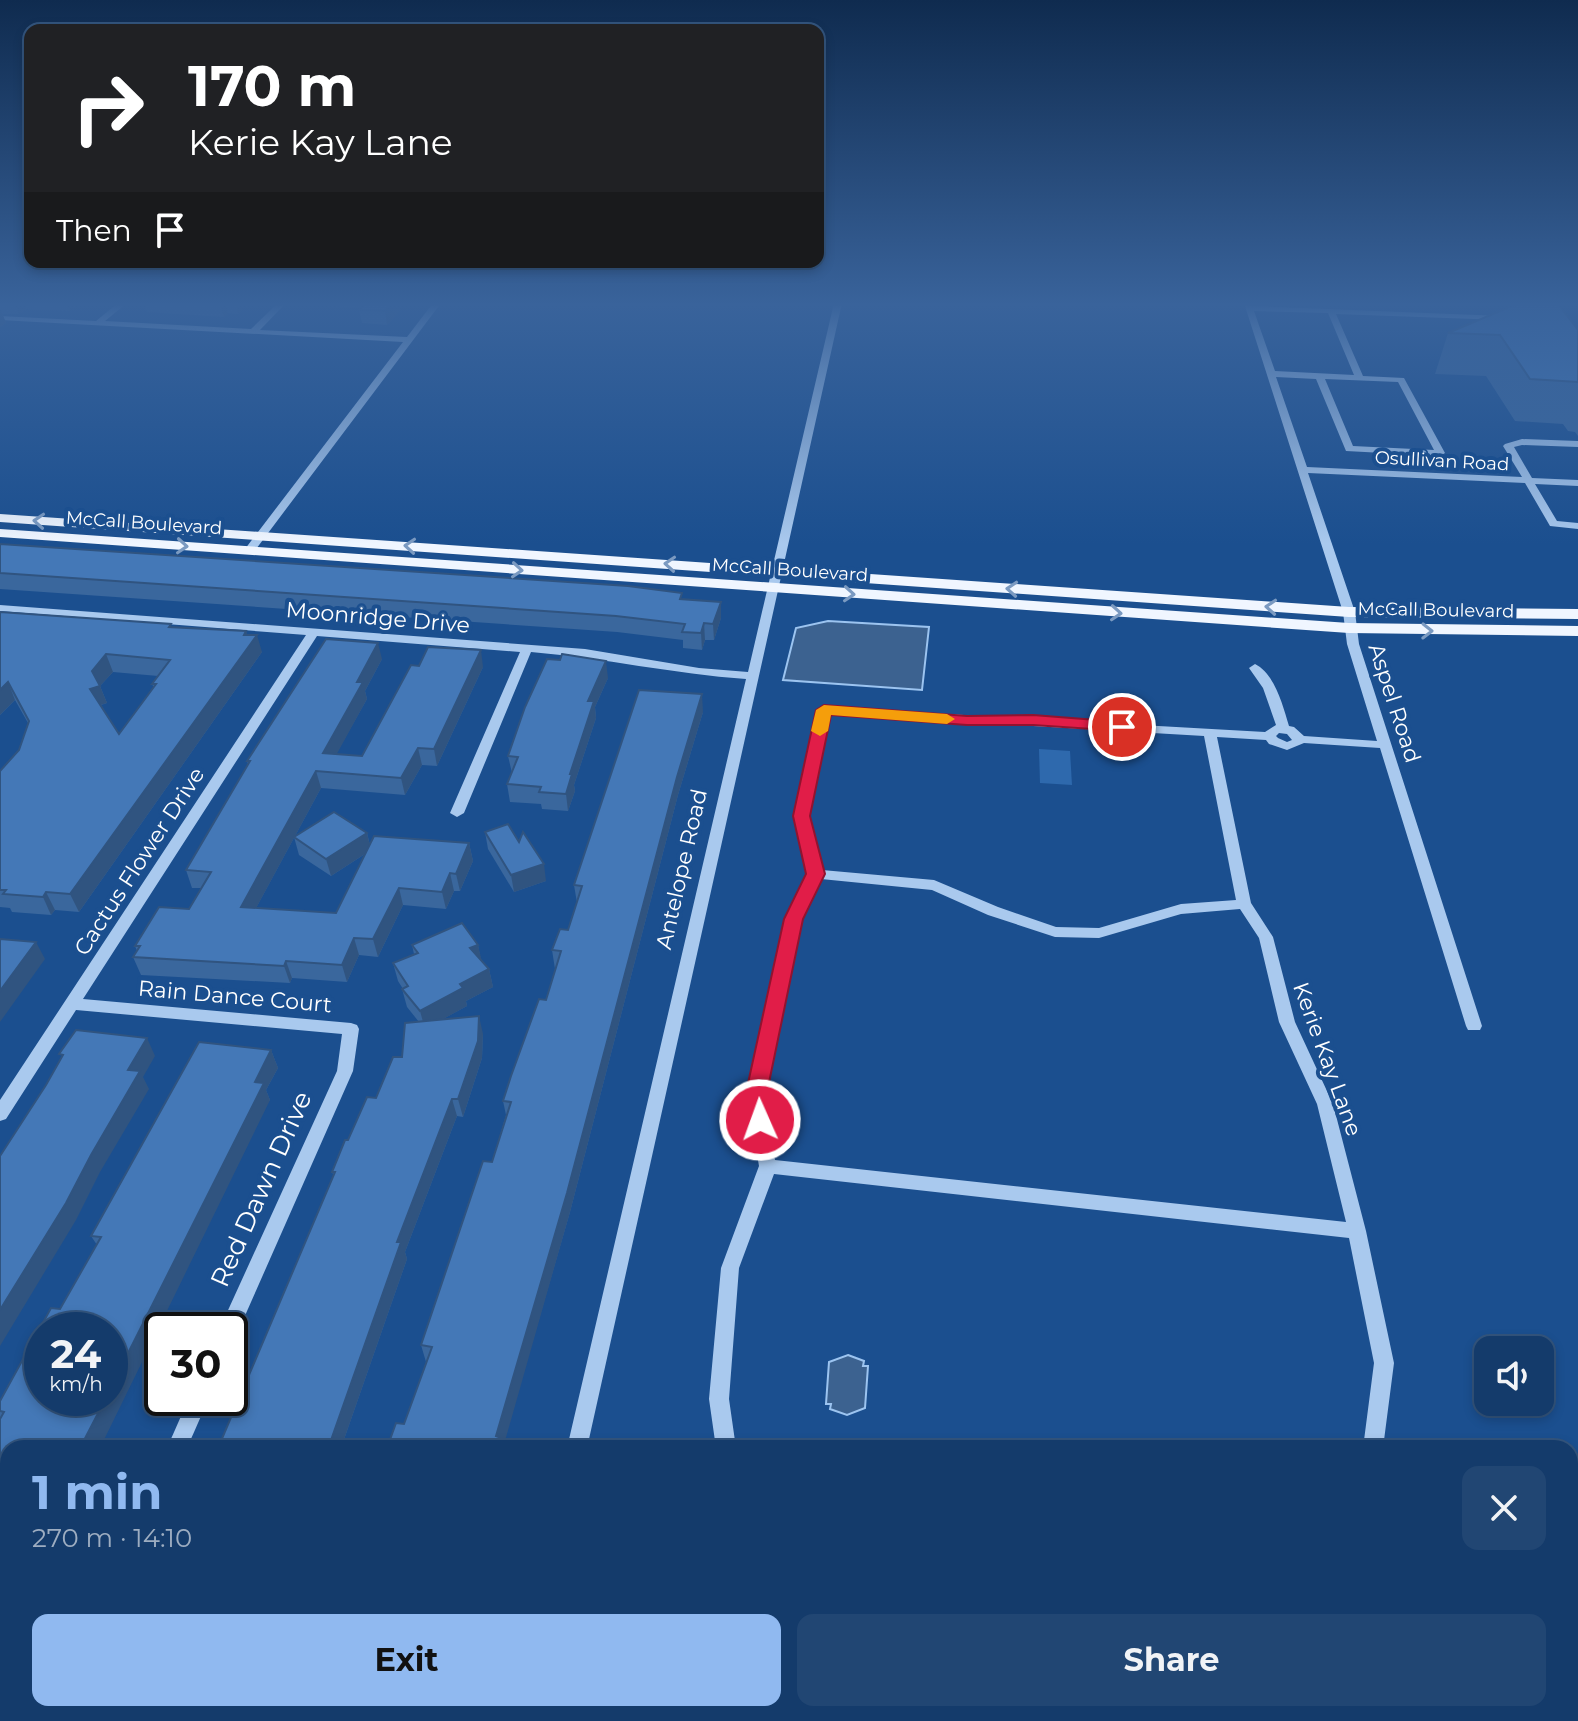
<!DOCTYPE html>
<html lang="en">
<head>
<meta charset="utf-8">
<style>
	body { margin:0; font-family:Montserrat,sans-serif; background:#214673; color:#f1f3f6; height:100vh; display:flex; flex-direction:column; font-size:30px; white-space:nowrap }
	* { box-sizing:border-box; margin:0 }
	p { font-size:26px; color:#9dadc1 }
	.icon { flex:none; width:44px; height:44px; fill:none; stroke:currentColor; stroke-width:2; stroke-linecap:round; stroke-linejoin:round }
	.map { position:relative; flex:1; overflow:hidden }
	.sheet { position:absolute; left:0px; top:1440px; width:1578px; height:282px; display:flex; flex-direction:column; background:#143b6b; border-radius:24px 24px 0 0; box-shadow:0 4px 12px #0003,0 0 0 2px #33557e }
	.sheet>* { flex:none }
	.top-card { position:absolute; left:24px; top:24px; width:800px; height:244px; border-radius:16px; box-shadow:0 4px 12px #0003,0 0 0 2px #33557e; background:#202124; color:#fff; overflow:hidden }
	.controls { position:absolute; left:1474px; top:1336px; display:grid; gap:16px }
	.controls a { display:grid; place-items:center; width:80px; height:80px; border-radius:16px; background:#143b6b; box-shadow:0 4px 12px #0003,0 0 0 2px #33557e; font-size:40px }
	.speed { position:absolute; left:24px; top:1312px; display:flex; gap:16px; font-size:40px; font-weight:700; text-align:center }
	.speed>* { display:grid; place-content:center; width:104px; height:104px; border-radius:50%; background:#143b6b; box-shadow:0 4px 12px #0003,0 0 0 2px #33557e; line-height:1 }
	.speed small { font-size:20px; font-weight:400 }
	.speed .limit { border:4px solid #111; border-radius:12px; background:#fff; color:#111 }
	.pin { position:absolute; display:grid; place-items:center; width:68px; height:68px; color:#fff; margin:-34px; border:4px solid #fff; border-radius:50%; box-shadow:0 2px 8px #0007 }
	.me { position:absolute; width:88px; margin:-44px; rotate:358deg; stroke-linejoin:round; filter:drop-shadow(0 0 6px #0008) }
	.turn { display:flex; align-items:center; gap:28px; height:168px; padding:0 32px; font-size:36px }
	.turn .icon { width:104px; height:104px; stroke-width:2.5 }
	.turn b { display:block; font-size:56px; line-height:68px }
	.then { display:flex; align-items:center; height:76px; padding:0 32px; background:#0003; gap:16px; font-size:30px }
	.round { display:grid; place-items:center; flex:none; width:84px; height:84px; border-radius:16px; background:#214673 }
	.headline { display:flex; align-items:center; justify-content:space-between; height:136px; padding:0 32px }
	h1 { font-size:48px; font-weight:700; line-height:60px; color:#90b9f0 }
	.button { display:flex; gap:16px; margin-top:auto; padding:16px 32px }
	.button a { flex:1; height:92px; border-radius:16px; background:#90b9f0; color:#111; font-size:32px; font-weight:700; line-height:92px; text-align:center }
	.button a+a { background:#214673; color:#f1f3f6 }
	.map>svg:first-child { display:block }
</style>
</head>
<body>
<div class="map">
<svg width="1578" height="1721" viewBox="0 0 1578 1721">
	<rect width="100%" height="100%" fill="#1b4f8f"/>
	<path fill="#2e69ad" d="M 1039,749 L 1070,751 L 1072,785 L 1040,783 Z"/>
	<g fill="#3c6290" stroke="#9cc4f0" stroke-width="2">
		<path d="M 828,621 L 929,627 L 922,690 L 783,680 L 796,628 Z"/>
		<path d="M 848,1355 L 864,1361 L 863,1366 L 868,1366 L 865,1408 L 847,1415 L 830,1409 L 831,1404 L 826,1404 L 829,1362 Z"/>
	</g>
	<g fill="none" stroke-linecap="round" stroke-linejoin="round">
		<g fill="#a9c9ee" fill-rule="evenodd">
			<path d="M 118,303 L 127,303 L 105,321 L 251,329 L 278,303 L 286,303 L 260,330 L 407,337 L 433,303 L 441,303 L 253,553 L 249,554 L 244,551 L 245,549 L 403,342 L 0,320 L 0,316 L 96,321 Z"/>
			<path d="M 834,303 L 842,303 L 587,1448 L 567,1448 L 746,679 C 674,674 604,658 531,652 L 464,813 L 457,817 L 450,813 L 520,652 L 317,636 L 83,999 L 351,1023 L 357,1025 L 359,1029 L 353,1071 L 236,1336 L 230,1338 L 230,1330 L 219,1330 L 337,1071 L 342,1034 L 76,1010 L 6,1119 L 0,1121 L 0,1100 L 306,635 L 0,611 L 0,605 L 585,649 L 699,668 L 748,672 Z"/>
			<path d="M 1244,303 L 1252,303 L 1253,306 L 1502,316 L 1506,318 L 1502,320 L 1336,314 L 1363,376 L 1404,378 L 1445,453 L 1440,456 L 1346,451 L 1316,379 L 1276,377 L 1307,467 L 1522,477 L 1503,446 L 1505,444 L 1522,439 L 1578,441 L 1578,447 L 1522,445 L 1514,447 L 1532,478 L 1578,480 L 1578,486 L 1535,484 L 1557,521 L 1578,523 L 1578,529 L 1550,526 L 1525,483 L 1308,473 L 1355,612 L 1359,644 L 1482,1026 L 1480,1030 L 1468,1030 L 1466,1026 L 1380,748 L 1304,743 L 1287,750 L 1269,744 L 1266,740 L 1217,737 L 1251,903 L 1273,937 L 1295,1022 L 1333,1104 L 1366,1231 L 1394,1363 L 1383,1448 L 1363,1448 L 1374,1363 L 1349,1238 L 774,1174 L 739,1268 L 729,1399 L 736,1448 L 716,1448 L 709,1399 L 721,1268 L 759,1166 L 747,1097 L 787,919 L 809,874 L 795,816 L 820,707 L 1265,732 L 1276,725 L 1263,688 L 1249,668 L 1255,664 C 1275,674 1283,706 1289,726 L 1294,727 L 1304,736 L 1377,741 L 1347,644 L 1343,612 ZM 1254,311 L 1328,313 L 1354,375 L 1275,371 ZM 1325,379 L 1398,382 L 1434,450 L 1353,446 ZM 829,714 L 1204,736 L 1236,900 L 1181,904 L 1099,928 L 1056,927 L 998,907 L 934,880 L 822,870 L 809,816 ZM 1279,733 L 1287,734 L 1292,740 L 1287,742 L 1278,738 L 1276,736 ZM 821,879 L 932,890 L 988,915 L 1055,937 L 1099,938 L 1181,914 L 1240,909 L 1259,938 L 1279,1022 L 1317,1104 L 1346,1222 L 775,1160 L 763,1097 L 801,919 Z"/>
			<path d="M 189,1398 L 209,1398 L 187,1448 L 167,1448 Z"/>
			<path d="M 46,1714 L 71,1714 L 68,1721 L 43,1721 Z"/>
			<path d="M 502,1714 L 526,1714 L 525,1721 L 501,1721 Z"/>
		</g>
		<g fill="#f0f6ff" fill-rule="evenodd">
			<path d="M 0,514 L 1349,607 L 1578,609 L 1578,619 L 1349,617 L 0,522 Z"/>
			<path d="M 0,529 L 1349,623 L 1578,626 L 1578,636 L 1349,633 L 0,537 Z"/>
		</g>
	</g>
	<g fill="#3a679d" fill-rule="evenodd">
		<path d="M 0,303 L 92,303 L 89,304 L 78,304 L 69,311 L 26,309 L 19,314 L 2,314 L 6,323 L 0,327 Z"/>
		<path d="M 144,303 L 250,303 L 238,314 L 228,313 L 224,317 L 147,312 Z"/>
		<path d="M 308,303 L 407,303 L 387,325 L 362,323 L 359,310 L 361,308 L 309,305 Z"/>
		<path d="M 1578,330 L 1578,436 L 1575,432 L 1568,431 L 1563,424 L 1515,421 L 1486,376 L 1435,374 L 1448,333 Z"/>
		<path d="M 0,544 L 682,599 L 721,618 L 714,640 L 705,640 L 702,650 L 683,648 L 683,640 L 617,632 L 0,589 Z"/>
		<path d="M 0,612 L 172,627 L 246,631 L 247,635 L 262,652 L 79,912 L 55,910 L 51,915 L 12,912 L 10,908 L 0,907 L 0,771 L 19,750 L 28,723 L 15,700 L 0,715 ZM 113,672 L 158,676 L 152,684 L 154,688 L 119,734 L 101,705 L 107,703 L 100,686 Z"/>
		<path d="M 382,659 L 365,691 L 367,699 L 336,754 L 362,756 L 483,667 L 437,766 L 422,765 L 405,795 L 321,788 L 256,908 L 336,913 L 365,854 L 331,876 L 299,855 L 294,837 L 367,833 L 370,845 L 469,843 L 473,861 L 460,891 L 454,891 L 446,909 L 403,905 L 378,957 L 359,955 L 347,982 L 292,978 L 290,983 L 141,975 L 133,957 L 137,951 L 135,946 L 189,909 L 201,888 L 192,888 L 186,870 L 248,764 L 247,761 Z"/>
		<path d="M 608,678 L 595,707 L 596,718 L 574,785 L 575,791 L 568,811 L 542,809 L 541,804 L 510,802 L 507,784 L 512,773 L 508,756 Z"/>
		<path d="M 703,712 L 678,795 L 570,1212 L 502,1447 L 404,1424 L 426,1362 L 421,1345 L 492,1162 L 506,1115 L 503,1101 L 546,1000 L 555,969 L 552,950 L 568,930 L 577,903 L 574,885 Z"/>
		<path d="M 485,832 L 546,881 L 514,892 L 488,849 Z"/>
		<path d="M 412,945 L 478,945 L 481,961 L 489,969 L 493,987 L 466,1001 L 467,1006 L 441,1020 L 483,1034 L 482,1058 L 463,1117 L 457,1116 L 405,1252 L 407,1259 L 341,1448 L 218,1448 L 334,1176 L 332,1172 L 348,1140 L 402,1057 L 419,1022 L 407,1007 L 402,989 L 403,989 L 398,981 L 393,963 L 414,954 Z"/>
		<path d="M 271,1050 L 278,1068 L 266,1090 L 270,1100 L 8,1448 L 8,1618 L 0,1617 L 0,1401 L 60,1309 L 97,1245 L 91,1236 Z"/>
		<path d="M 665,1714 L 739,1714 L 738,1721 L 712,1721 Z"/>
	</g>
	<g fill="#305480">
		<path d="M 15,303 L 24,303 L 26,309 L 19,314 Z"/>
		<path d="M 67,303 L 78,303 L 78,304 L 69,311 Z"/>
		<path d="M 221,303 L 225,303 L 228,313 L 224,317 L 220,304 Z"/>
		<path d="M 236,303 L 250,303 L 238,314 Z"/>
		<path d="M 393,303 L 407,303 L 387,325 L 385,311 Z"/>
		<path d="M 1,310 L 6,323 L 0,327 L 0,311 Z"/>
		<path d="M 721,602 L 721,618 L 714,640 L 713,624 Z"/>
		<path d="M 704,623 L 705,640 L 702,650 L 701,633 Z"/>
		<path d="M 246,631 L 250,644 L 257,635 L 262,652 L 79,912 L 70,894 Z"/>
		<path d="M 378,643 L 382,659 L 365,691 L 367,699 L 328,770 L 323,753 L 357,682 Z"/>
		<path d="M 481,650 L 483,667 L 437,766 L 434,749 Z"/>
		<path d="M 106,654 L 113,672 L 100,686 L 107,703 L 97,706 L 90,689 L 92,671 Z"/>
		<path d="M 606,661 L 608,678 L 595,707 L 596,718 L 574,785 L 575,791 L 568,811 L 566,794 L 588,701 Z"/>
		<path d="M 8,682 L 15,700 L 0,715 L 0,690 Z"/>
		<path d="M 702,694 L 703,712 L 678,795 L 570,1212 L 503,1448 L 496,1448 L 496,1436 L 677,777 Z"/>
		<path d="M 418,748 L 422,765 L 405,795 L 401,778 Z"/>
		<path d="M 316,771 L 321,788 L 247,925 L 241,907 Z"/>
		<path d="M 367,833 L 371,850 L 331,876 L 326,859 Z"/>
		<path d="M 469,843 L 473,861 L 460,891 L 456,874 Z"/>
		<path d="M 544,864 L 546,881 L 514,892 L 511,875 Z"/>
		<path d="M 450,873 L 454,891 L 446,909 L 442,892 Z"/>
		<path d="M 399,888 L 403,905 L 378,957 L 373,939 Z"/>
		<path d="M 46,892 L 55,910 L 51,915 L 43,897 Z"/>
		<path d="M 354,938 L 359,955 L 347,982 L 342,965 Z"/>
		<path d="M 36,942 L 45,959 L 0,1022 L 0,991 Z"/>
		<path d="M 478,945 L 482,962 L 470,948 Z"/>
		<path d="M 286,961 L 292,978 L 290,983 L 284,966 Z"/>
		<path d="M 489,969 L 493,987 L 466,1001 L 467,1006 L 425,1029 L 420,1011 L 460,984 Z"/>
		<path d="M 479,1016 L 483,1034 L 482,1058 L 463,1117 L 458,1099 Z"/>
		<path d="M 147,1038 L 155,1056 L 143,1077 L 149,1089 L 100,1172 L 76,1220 L 0,1346 L 0,1310 L 128,1070 Z"/>
		<path d="M 271,1050 L 278,1068 L 266,1090 L 270,1100 L 100,1448 L 80,1448 L 106,1398 L 110,1398 L 110,1389 L 255,1082 Z"/>
		<path d="M 452,1099 L 457,1116 L 405,1252 L 407,1259 L 341,1448 L 332,1448 L 330,1443 L 397,1242 Z"/>
	</g>
	<g fill="#4478b7" stroke="#305480" stroke-width="2" fill-rule="evenodd">
		<path d="M 365,303 L 393,303 L 385,311 L 359,310 Z"/>
		<path d="M 1519,303 L 1558,304 L 1578,330 L 1578,382 L 1530,379 L 1500,335 L 1448,333 Z"/>
		<path d="M 0,544 L 628,586 L 682,593 L 680,599 L 721,602 L 713,624 L 704,623 L 701,633 L 682,632 L 685,624 L 616,616 L 0,573 Z"/>
		<path d="M 0,612 L 171,624 L 169,627 L 246,631 L 244,635 L 257,635 L 70,894 L 46,892 L 43,897 L 3,894 L 6,890 L 0,890 L 0,771 L 19,750 L 29,721 L 8,682 L 0,690 ZM 106,654 L 170,660 L 152,684 L 156,684 L 119,734 L 90,689 L 100,686 L 92,671 Z"/>
		<path d="M 326,639 L 378,643 L 357,682 L 363,682 L 323,753 L 362,756 L 411,665 L 419,666 L 428,647 L 481,650 L 434,749 L 418,748 L 401,778 L 316,771 L 241,907 L 336,913 L 374,836 L 469,843 L 456,874 L 450,873 L 442,892 L 399,888 L 373,939 L 354,938 L 342,965 L 286,961 L 284,966 L 133,957 L 140,946 L 135,946 L 159,907 L 189,909 L 211,872 L 186,870 L 250,761 L 247,761 Z"/>
		<path d="M 562,654 L 606,661 L 588,701 L 594,701 L 570,774 L 572,774 L 566,794 L 539,792 L 541,787 L 507,784 L 518,757 L 508,756 L 525,707 L 547,659 L 560,660 Z"/>
		<path d="M 639,690 L 702,694 L 677,777 L 567,1193 L 496,1436 L 499,1437 L 496,1448 L 387,1448 L 396,1423 L 404,1424 L 432,1347 L 421,1345 L 483,1161 L 492,1162 L 511,1102 L 503,1101 L 511,1076 L 539,999 L 546,1000 L 561,951 L 552,950 L 560,929 L 568,930 L 582,886 L 574,885 Z"/>
		<path d="M 334,812 L 367,833 L 326,859 L 294,837 Z"/>
		<path d="M 508,824 L 519,842 L 523,832 L 544,864 L 511,875 L 485,832 Z"/>
		<path d="M 462,923 L 478,945 L 470,948 L 489,969 L 460,984 L 463,988 L 420,1011 L 402,989 L 408,986 L 393,963 L 418,953 L 412,945 Z"/>
		<path d="M 0,939 L 36,942 L 0,991 Z"/>
		<path d="M 479,1016 L 478,1041 L 458,1099 L 452,1099 L 397,1242 L 401,1242 L 330,1443 L 318,1441 L 315,1448 L 218,1448 L 335,1172 L 332,1172 L 345,1140 L 348,1140 L 367,1097 L 376,1098 L 393,1057 L 402,1057 L 405,1023 Z"/>
		<path d="M 76,1030 L 147,1038 L 128,1070 L 140,1071 L 91,1155 L 66,1203 L 0,1310 L 0,1156 L 46,1085 L 63,1055 L 59,1054 Z"/>
		<path d="M 199,1042 L 271,1050 L 255,1082 L 264,1083 L 110,1389 L 110,1330 L 42,1330 L 42,1398 L 106,1398 L 80,1448 L 8,1448 L 8,1605 L 0,1604 L 0,1419 L 4,1412 L 0,1411 L 0,1401 L 51,1308 L 60,1309 L 101,1237 L 91,1236 Z"/>
	</g>
	<defs><path id="oneway-chevron" d="M-2-3.5L2.5 0L-2 3.5" fill="none" stroke-width="1.6" stroke-linecap="round" stroke-linejoin="round" transform="scale(2)"/></defs>
	<g stroke="#7b9ac1">
		<use href="#oneway-chevron" transform="translate(39 521) rotate(-176)"/>
		<use href="#oneway-chevron" transform="translate(182 546) rotate(4)"/>
		<use href="#oneway-chevron" transform="translate(410 546) rotate(-176)"/>
		<use href="#oneway-chevron" transform="translate(670 564) rotate(-176)"/>
		<use href="#oneway-chevron" transform="translate(517 570) rotate(4)"/>
		<use href="#oneway-chevron" transform="translate(1012 589) rotate(-176)"/>
		<use href="#oneway-chevron" transform="translate(849 594) rotate(4)"/>
		<use href="#oneway-chevron" transform="translate(1271 607) rotate(-176)"/>
		<use href="#oneway-chevron" transform="translate(1116 613) rotate(4)"/>
		<use href="#oneway-chevron" transform="translate(1427 631) rotate(1)"/>
	</g>
	<linearGradient id="sky" x2="0" y2="1"><stop stop-color="#0f2b4f"/><stop offset="0.56" stop-color="#39639b"/><stop offset="1" stop-color="#39639b" stop-opacity="0"/></linearGradient>
	<rect width="1578" height="544" fill="url(#sky)"/>
	<path fill="#e11d48" stroke="#92132f" stroke-width="2" d="M 824,705 L 967,716 L 1033,715 L 1122,722 L 1130,727 L 1122,731 L 1033,725 L 967,725 L 831,715 L 810,816 L 825,874 L 803,919 L 766,1097 L 771,1120 L 768,1127 L 760,1129 L 752,1127 L 745,1097 L 784,919 L 806,874 L 793,816 L 816,710 Z"/>
	<path fill="#f59e0b" d="M 824,705 L 947,714 L 955,719 L 947,724 L 831,715 L 828,731 L 820,736 L 811,731 L 816,710 Z"/>
	<g text-anchor="middle" stroke-width="8" stroke-linejoin="round" paint-order="stroke">
		<g font-size="18" fill="#fff" stroke="#1b4f8f">
			<text transform="translate(1442 461) rotate(3)" y="6">Osullivan Road</text>
			<text transform="translate(144 523) rotate(4)" y="6">McCall Boulevard</text>
			<text transform="translate(790 570) rotate(4)" y="6">McCall Boulevard</text>
			<text transform="translate(1436 610) rotate(1)" y="6">McCall Boulevard</text>
		</g>
		<g font-size="22" fill="#fff" stroke="#1b4f8f">
			<text transform="translate(378 617) rotate(5)" y="8">Moonridge Drive</text>
			<text transform="translate(1395 703) rotate(72)" y="8">Aspel Road</text>
			<text transform="translate(139 861) rotate(-57)" y="8">Cactus Flower Drive</text>
			<text transform="translate(681 869) rotate(-77)" y="8">Antelope Road</text>
			<text transform="translate(235 996) rotate(5)" y="8">Rain Dance Court</text>
			<text transform="translate(1328 1059) rotate(70)" y="8">Kerie Kay Lane</text>
		</g>
		<g font-size="26" fill="#fff" stroke="#1b4f8f">
			<text transform="translate(261 1189) rotate(-66)" y="9">Red Dawn Drive</text>
		</g>
	</g>
</svg>
<div class="controls">
<a><svg class="icon" aria-label="sound" viewBox="0 0 24 24"><path d="M4 9h4l5-4v14l-5-4H4zM17 9q2 3 0 6"/></svg></a>
</div>
<div class="speed"><div>24<small>km/h</small></div><div class="limit">30</div></div>
<div class="pin" style="left:1122px;top:727px;background:#d93025"><svg class="icon" aria-label="arrive" viewBox="0 0 24 24"><path d="M6 21V4h12l-3 4 3 4H6"/></svg></div>
<svg class="me" style="left:760px;top:1120px" viewBox="-20 -20 40 40"><circle r="17" fill="#e11d48" stroke="#fff" stroke-width="3"/><path d="M0-11L8 9 0 5-8 9z" fill="#fff"/></svg>
<div class="top-card">
<div class="turn"><svg class="icon" aria-label="right" viewBox="0 0 24 24"><path d="M7 20v-9h11M14 6l5 5-5 5"/></svg><div><b>170 m</b>Kerie Kay Lane</div></div>
<div class="then">Then<svg class="icon" aria-label="arrive" viewBox="0 0 24 24"><path d="M6 21V4h12l-3 4 3 4H6"/></svg></div>
</div>
<section class="sheet">
<div class="headline"><div><h1>1 min</h1><p>270 m · 14:10</p></div><a class="round"><svg class="icon" aria-label="close" viewBox="0 0 24 24"><path d="M6 6l12 12M18 6L6 18"/></svg></a></div>
<div class="button"><a>Exit</a><a>Share</a></div>
</section>
</div>
</body>
</html>
